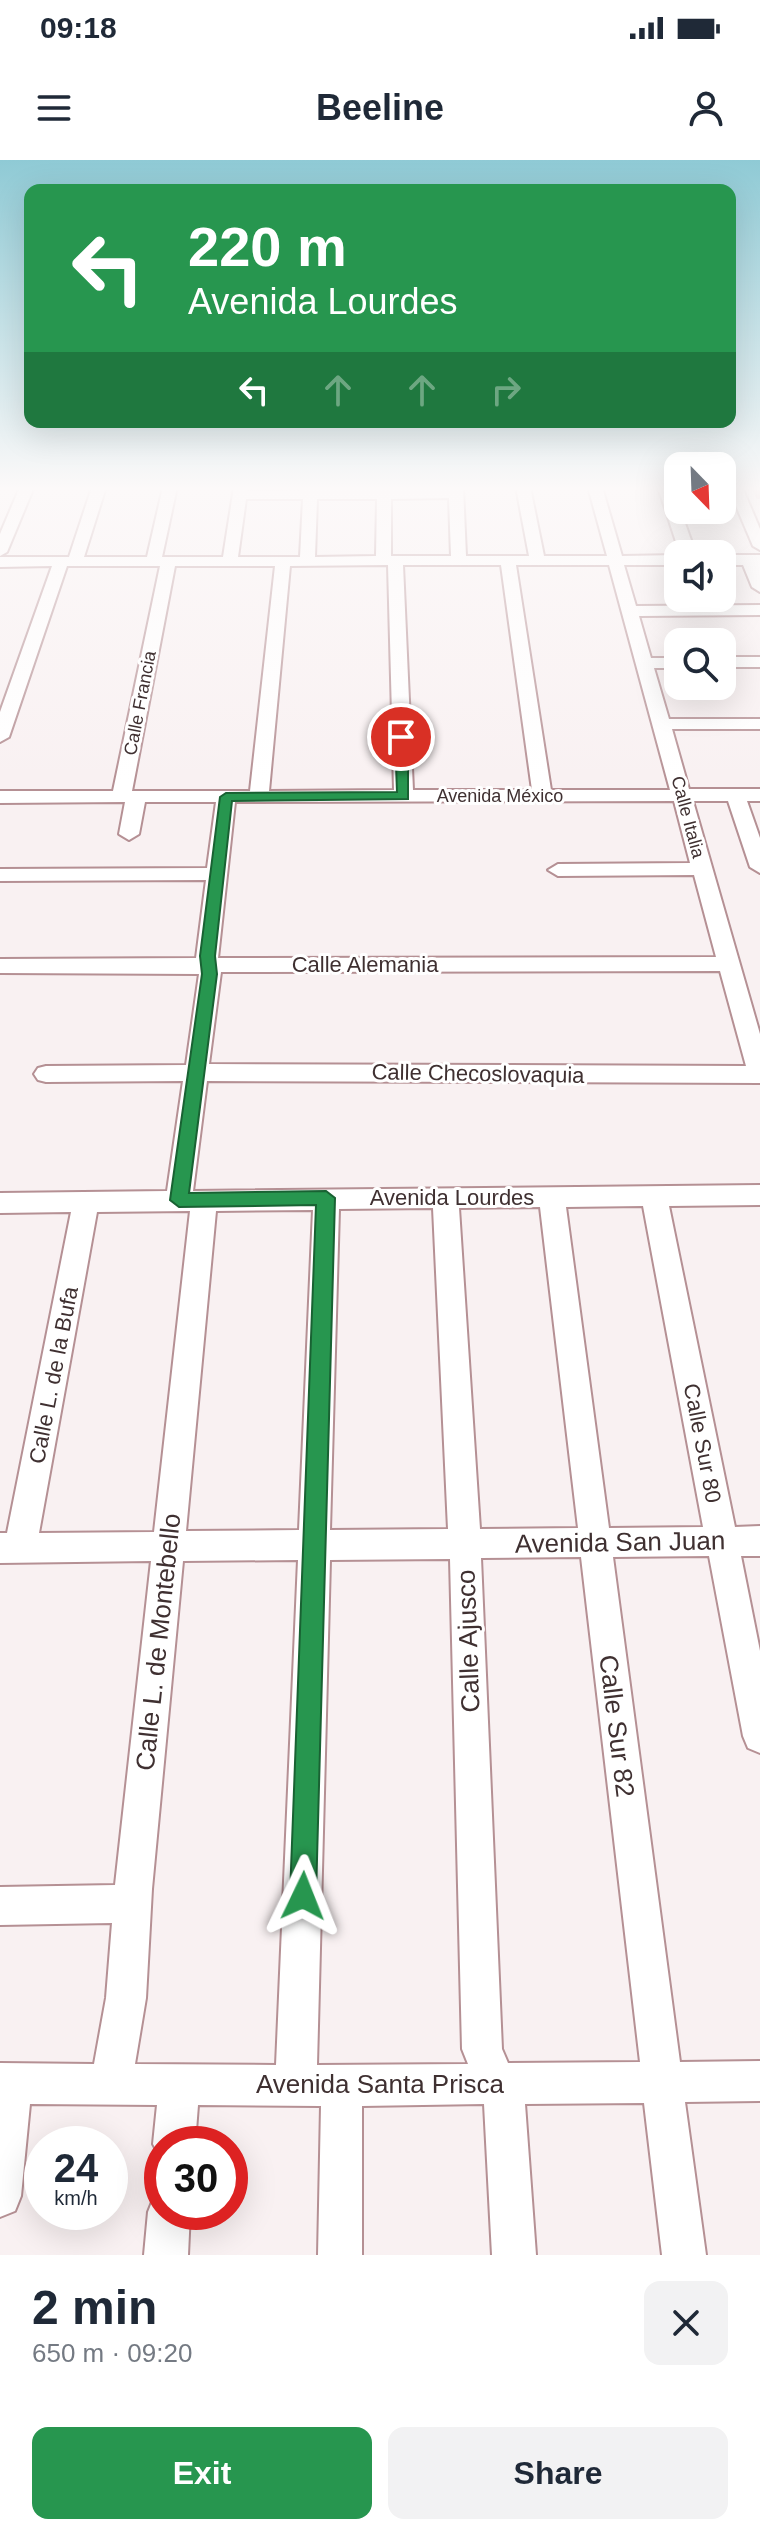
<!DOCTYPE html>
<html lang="en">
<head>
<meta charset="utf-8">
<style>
	body { margin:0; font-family:Arial,sans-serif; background:#f2f2f3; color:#1f2937; height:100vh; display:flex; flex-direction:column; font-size:30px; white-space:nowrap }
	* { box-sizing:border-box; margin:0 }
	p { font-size:26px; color:#747a83 }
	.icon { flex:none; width:44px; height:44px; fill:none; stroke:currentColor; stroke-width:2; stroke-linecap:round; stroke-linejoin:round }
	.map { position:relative; height:2095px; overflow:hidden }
	.drawer { display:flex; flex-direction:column; background:#fff; flex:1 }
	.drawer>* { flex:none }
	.banner { position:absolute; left:24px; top:24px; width:712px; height:244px; border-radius:16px; box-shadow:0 8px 32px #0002; background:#27964f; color:#fff; overflow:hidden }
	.needle { width:52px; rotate:157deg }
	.controls { position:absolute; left:664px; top:292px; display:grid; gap:16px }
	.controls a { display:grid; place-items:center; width:72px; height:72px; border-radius:16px; background:#fff; box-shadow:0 8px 32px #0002; font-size:40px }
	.speed { position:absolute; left:24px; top:1966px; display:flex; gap:16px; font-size:40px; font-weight:700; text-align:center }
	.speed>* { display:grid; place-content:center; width:104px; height:104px; border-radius:50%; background:#fff; box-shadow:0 8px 32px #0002; line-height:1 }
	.speed small { font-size:20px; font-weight:400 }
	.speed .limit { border:12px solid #d22; background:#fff; color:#111 }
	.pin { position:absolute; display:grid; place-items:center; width:68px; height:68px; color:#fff; margin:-34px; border:4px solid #fff; border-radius:50%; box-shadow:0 2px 8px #0007 }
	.me { position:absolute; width:88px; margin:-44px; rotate:2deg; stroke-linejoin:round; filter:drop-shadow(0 0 6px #0008) }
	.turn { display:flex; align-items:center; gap:28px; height:168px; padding:0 32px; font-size:36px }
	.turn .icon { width:104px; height:104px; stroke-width:2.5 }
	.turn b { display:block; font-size:56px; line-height:68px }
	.lanes { display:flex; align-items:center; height:76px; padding:0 32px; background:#0003; justify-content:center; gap:40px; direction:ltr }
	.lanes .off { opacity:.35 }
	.round { display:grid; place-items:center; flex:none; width:84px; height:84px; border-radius:16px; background:#f2f2f3 }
	.summary { display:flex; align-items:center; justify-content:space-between; height:136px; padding:0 32px }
	h1 { font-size:48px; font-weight:800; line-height:60px }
	.cta { display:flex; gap:16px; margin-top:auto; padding:16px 32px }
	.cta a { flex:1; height:92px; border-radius:16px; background:#27964f; color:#fff; font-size:32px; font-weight:800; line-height:92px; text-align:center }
	.cta a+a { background:#f2f2f3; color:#1f2937 }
	.status { display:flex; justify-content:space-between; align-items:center; height:56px; padding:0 40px; background:#fff; direction:ltr }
	.status svg { height:22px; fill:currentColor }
	header { display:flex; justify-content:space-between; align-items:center; height:104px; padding:0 32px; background:#fff; font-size:36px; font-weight:800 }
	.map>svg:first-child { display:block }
</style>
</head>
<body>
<div class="status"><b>09:18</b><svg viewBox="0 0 49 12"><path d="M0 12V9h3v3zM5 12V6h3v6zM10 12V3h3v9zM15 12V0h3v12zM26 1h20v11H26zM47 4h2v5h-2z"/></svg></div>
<header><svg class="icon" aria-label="menu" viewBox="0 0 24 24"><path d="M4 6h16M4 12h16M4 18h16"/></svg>Beeline<svg class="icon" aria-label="person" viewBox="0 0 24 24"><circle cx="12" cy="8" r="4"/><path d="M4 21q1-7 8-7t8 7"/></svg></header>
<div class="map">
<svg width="760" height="2095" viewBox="0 0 760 2095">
	<rect width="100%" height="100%" fill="#f9f1f2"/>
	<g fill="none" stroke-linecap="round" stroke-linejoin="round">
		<defs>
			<g id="minor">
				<path d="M 20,327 L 34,327 L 7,392 L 0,396 L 0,374 Z"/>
				<path d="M 92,327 L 106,327 L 84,397 L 147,397 L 163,327 L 177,327 L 162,397 L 223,397 L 234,327 L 248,327 L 247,331 L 304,330 L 304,327 L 318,327 L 318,330 L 463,327 L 466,396 L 529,396 L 516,327 L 530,327 L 544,396 L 607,396 L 588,327 L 602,327 L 622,396 L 678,395 L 678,405 L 624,405 L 636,446 L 760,445 L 760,455 L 639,456 L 651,498 L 678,498 L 678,508 L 654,508 L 669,559 L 760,559 L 760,569 L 672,569 L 689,629 L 760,629 L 760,641 L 747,641 L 760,678 L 760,713 L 750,707 L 728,641 L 693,641 L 760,874 L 760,923 L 207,921 L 193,1031 L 760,1025 L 760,1045 L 669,1046 L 735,1367 L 760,1366 L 760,1396 L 741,1396 L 760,1491 L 760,1593 L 748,1588 L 743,1576 L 709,1396 L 613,1397 L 680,1902 L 760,1901 L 760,1941 L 685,1942 L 706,2095 L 662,2095 L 644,1943 L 525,1944 L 536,2095 L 492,2095 L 484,1944 L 362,1946 L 362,2095 L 318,2095 L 321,1946 L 198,1945 L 195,1984 L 162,1984 L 162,2000 L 153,1984 L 157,1945 L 30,1944 L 21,2036 L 15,2051 L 0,2057 L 0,1903 L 94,1904 L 106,1838 L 112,1763 L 0,1765 L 0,1727 L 115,1725 L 151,1401 L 0,1403 L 0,1373 L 7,1373 L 71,1052 L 0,1053 L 0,1033 L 167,1031 L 183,921 L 46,922 L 38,920 L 34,914 L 38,908 L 46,906 L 186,905 L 199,814 L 0,813 L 0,799 L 196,798 L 206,720 L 0,721 L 0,709 L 207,708 L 216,642 L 145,642 L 139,674 L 129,680 L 119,674 L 125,642 L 0,643 L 0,631 L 113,631 L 160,406 L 67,406 L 9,577 L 0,582 L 0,552 L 52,406 L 0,407 L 0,397 L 69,397 ZM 449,338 L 451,396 L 391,396 L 391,339 ZM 246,339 L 303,339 L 300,397 L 238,397 ZM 317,339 L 377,339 L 376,396 L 315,397 ZM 388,405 L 394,630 L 269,631 L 290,406 ZM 403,405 L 501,405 L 532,630 L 413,630 ZM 516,405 L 609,405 L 670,630 L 551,630 ZM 175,406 L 275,406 L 250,631 L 132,631 ZM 674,641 L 690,703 L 558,704 L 548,710 L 558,716 L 694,715 L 716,797 L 218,798 L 235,642 ZM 720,811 L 746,906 L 209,904 L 221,812 ZM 643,1046 L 703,1367 L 609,1368 L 566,1047 ZM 540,1047 L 578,1368 L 480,1369 L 459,1048 ZM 433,1048 L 448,1369 L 330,1370 L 339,1049 ZM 313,1050 L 299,1370 L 186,1371 L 216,1051 ZM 190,1051 L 154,1372 L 39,1373 L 97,1052 ZM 581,1397 L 640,1902 L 508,1903 L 502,1889 L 481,1398 ZM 450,1399 L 462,1889 L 468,1904 L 317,1905 L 330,1400 ZM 298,1400 L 276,1905 L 135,1904 L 146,1838 L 152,1729 L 183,1401 Z"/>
				<path d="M 658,327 L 672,327 L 696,394 L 680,394 Z"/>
				<path d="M 728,327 L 742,327 L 760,369 L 760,390 L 753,386 Z"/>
				<path d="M 722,395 L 760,395 L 760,432 L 752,427 L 743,405 L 722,405 Z"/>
				<rect x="722" y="497" width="38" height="10"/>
				<path d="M 162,2033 L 162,2052 L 190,2052 L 188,2095 L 144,2095 L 148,2052 L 154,2037 Z"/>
			</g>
		</defs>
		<use href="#minor" stroke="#b59094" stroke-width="4"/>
		<use href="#minor" fill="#fff" fill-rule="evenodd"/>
	</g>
	<g fill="#d6aaaf">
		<rect x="388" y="327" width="61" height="2"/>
		<path d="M 754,327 L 760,327 L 760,339 L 757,339 L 753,332 Z"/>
	</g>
	<linearGradient id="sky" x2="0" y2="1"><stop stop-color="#8fcad5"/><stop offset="0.53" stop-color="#fcf9f9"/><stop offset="1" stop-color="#fcf9f9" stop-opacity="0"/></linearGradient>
	<rect width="760" height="620" fill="url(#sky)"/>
	<path fill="#27964f" stroke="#196233" stroke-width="2" d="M 401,574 L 408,577 L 408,639 L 232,641 L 215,796 L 217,814 L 189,1033 L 326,1031 L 335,1038 L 316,1736 L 312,1745 L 303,1749 L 294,1745 L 290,1736 L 316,1045 L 179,1047 L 170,1040 L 202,814 L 200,796 L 220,637 L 226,633 L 397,632 L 395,577 Z"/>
	<g text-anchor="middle" stroke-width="6" stroke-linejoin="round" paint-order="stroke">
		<g font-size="18" fill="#3f3031" stroke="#fff">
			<text transform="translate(140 543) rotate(-79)" y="6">Calle Francia</text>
			<text x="500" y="642">Avenida México</text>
			<text transform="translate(688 657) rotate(75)" y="6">Calle Italia</text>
		</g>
		<g font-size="22" fill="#3f3031" stroke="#fff">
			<text x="365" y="812">Calle Alemania</text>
			<text transform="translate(478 913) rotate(1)" y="8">Calle Checoslovaquia</text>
			<text x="452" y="1045">Avenida Lourdes</text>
			<text transform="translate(53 1215) rotate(-79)" y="8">Calle L. de la Bufa</text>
			<text transform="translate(703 1283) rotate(79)" y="8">Calle Sur 80</text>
		</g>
		<g font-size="26" fill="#3f3031" stroke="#fff">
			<text transform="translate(620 1382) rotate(-1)" y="9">Avenida San Juan</text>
			<text transform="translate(468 1481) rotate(-92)" y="9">Calle Ajusco</text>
			<text transform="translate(158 1482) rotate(-84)" y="9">Calle L. de Montebello</text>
			<text transform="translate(617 1566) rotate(83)" y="9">Calle Sur 82</text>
			<text x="380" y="1933">Avenida Santa Prisca</text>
		</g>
	</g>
</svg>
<div class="controls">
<a><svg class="needle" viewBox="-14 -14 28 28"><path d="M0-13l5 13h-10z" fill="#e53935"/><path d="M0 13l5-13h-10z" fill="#747a83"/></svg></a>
<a><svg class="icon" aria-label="sound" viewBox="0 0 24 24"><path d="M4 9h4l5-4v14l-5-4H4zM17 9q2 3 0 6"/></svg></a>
<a><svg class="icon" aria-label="search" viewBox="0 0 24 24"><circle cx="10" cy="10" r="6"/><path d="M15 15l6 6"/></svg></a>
</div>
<div class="speed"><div>24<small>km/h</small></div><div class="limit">30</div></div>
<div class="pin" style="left:401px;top:577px;background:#d93025"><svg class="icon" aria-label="arrive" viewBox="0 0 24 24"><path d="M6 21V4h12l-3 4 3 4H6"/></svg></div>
<svg class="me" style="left:303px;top:1736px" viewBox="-20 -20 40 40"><path d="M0-17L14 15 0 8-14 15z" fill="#27964f" stroke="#fff" stroke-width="4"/></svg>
<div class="banner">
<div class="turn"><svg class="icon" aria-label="left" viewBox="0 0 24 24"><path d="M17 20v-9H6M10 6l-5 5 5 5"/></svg><div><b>220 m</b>Avenida Lourdes</div></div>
<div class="lanes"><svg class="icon" aria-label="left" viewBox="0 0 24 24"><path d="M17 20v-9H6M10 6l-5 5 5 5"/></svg><svg class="icon off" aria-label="ahead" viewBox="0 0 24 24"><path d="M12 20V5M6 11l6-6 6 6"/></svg><svg class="icon off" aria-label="ahead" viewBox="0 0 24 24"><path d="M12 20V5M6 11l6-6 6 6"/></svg><svg class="icon off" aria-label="right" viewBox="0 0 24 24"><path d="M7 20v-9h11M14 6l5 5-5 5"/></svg></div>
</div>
</div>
<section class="drawer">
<div class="summary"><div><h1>2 min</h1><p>650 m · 09:20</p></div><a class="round"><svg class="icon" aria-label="close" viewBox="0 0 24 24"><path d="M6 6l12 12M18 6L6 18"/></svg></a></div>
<div class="cta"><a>Exit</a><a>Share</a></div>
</section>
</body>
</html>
